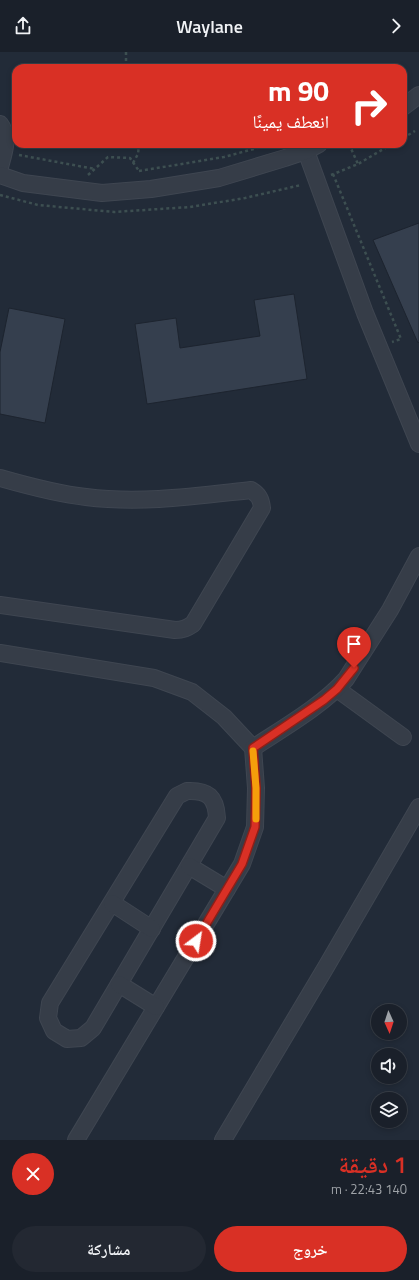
<!DOCTYPE html>
<html lang="ar">
<head>
<meta charset="utf-8">
<style>
	body { margin:0; font-family:"Titillium Web","Noto Naskh Arabic",sans-serif; background:#232832; color:#f1f3f6; direction:rtl; height:100vh; display:flex; flex-direction:column; font-size:15px; white-space:nowrap }
	* { box-sizing:border-box; margin:0 }
	p { font-size:13px; color:#9fa3a8 }
	.icon { flex:none; width:22px; height:22px; fill:none; stroke:currentColor; stroke-width:2; stroke-linecap:round; stroke-linejoin:round }
	.map { position:relative; height:1088px; overflow:hidden; direction:ltr }
	.details { display:flex; flex-direction:column; background:#1a202a; flex:1 }
	.details>* { flex:none }
	.guide { position:absolute; left:12px; top:12px; width:395px; height:84px; border-radius:12px; box-shadow:0 2px 6px #0003,0 0 0 1px #383e47; direction:rtl; background:#d93025; color:#fff; overflow:hidden }
	.needle { width:26px; rotate:177deg }
	.tools { position:absolute; left:371px; top:952px; display:grid; gap:8px }
	.tools a { display:grid; place-items:center; width:36px; height:36px; border-radius:50%; background:#1a202a; box-shadow:0 2px 6px #0003,0 0 0 1px #383e47; font-size:20px }
	.pin { position:absolute; display:grid; place-items:center; width:34px; height:34px; color:#fff; margin:-41px -17px; border-radius:50% 50% 50% 0; rotate:-45deg; box-shadow:0 0 4px #0007 }
	.pin .icon { rotate:45deg }
	.me { position:absolute; width:44px; margin:-22px; rotate:31deg; stroke-linejoin:round; filter:drop-shadow(0 0 3px #0008) }
	.turn { display:flex; align-items:center; gap:14px; height:84px; padding:0 12px; font-size:18px }
	.turn .icon { width:52px; height:52px; stroke-width:2.5 }
	.turn b { display:block; font-size:28px; line-height:34px }
	.round { display:grid; place-items:center; flex:none; width:42px; height:42px; border-radius:21px; background:#232832 }
	.summary { display:flex; align-items:center; justify-content:space-between; height:68px; padding:0 12px }
	h1 { font-size:24px; font-weight:600; line-height:30px; color:#d93025 }
	.button { display:flex; gap:8px; margin-top:auto; padding:8px 12px }
	.button a { flex:1; height:46px; border-radius:24px; background:#d93025; color:#fff; font-size:16px; font-weight:600; line-height:46px; text-align:center }
	.button a+a { background:#232832; color:#f1f3f6 }
	header { display:flex; justify-content:space-between; align-items:center; height:52px; padding:0 12px; background:#1a202a; font-size:18px; font-weight:600 }
	.map>svg:first-child { display:block }
</style>
</head>
<body>
<header><svg class="icon" aria-label="forward" viewBox="0 0 24 24"><path d="M9 5l7 7-7 7"/></svg>Waylane<svg class="icon" aria-label="share" viewBox="0 0 24 24"><path d="M12 15V3M7 8l5-5 5 5M5 13v7h14v-7"/></svg></header>
<div class="map">
<svg width="419" height="1088" viewBox="0 0 419 1088">
	<rect width="100%" height="100%" fill="#222b38"/>
	<g fill="#353f4e" stroke="#1d242f">
		<path d="M 419,171 L 419,290 L 418,291 L 373,188 Z"/>
		<path d="M 294,242 L 307,327 L 147,352 L 135,272 L 176,266 L 180,296 L 260,284 L 254,248 Z"/>
		<path d="M 9,256 L 65,267 L 45,371 L 0,362 L 0,300 Z"/>
	</g>
	<g fill="none" stroke-linecap="round" stroke-linejoin="round">
		<defs>
			<g id="minor">
				<path d="M 403,55 L 419,43"/>
				<path d="M 0,72 C 10,85 4,100 0,115"/>
				<path d="M 306,99 L 365,261 L 419,392"/>
				<path d="M 0,123 L 23,131 L 102,141 L 151,137 L 219,126 L 285,106 L 306,99 L 319,92"/>
				<path d="M 0,426 C 28,434 57,442 86,445 C 141,452 196,444 251,438 C 259,443 261,447 262,456 L 193,572 C 187,576 183,578 175,578 L 0,553"/>
				<path d="M 0,601 L 154,626 L 192,640 L 224,665 L 253,696 L 256,736 L 255,775 L 242,812 L 76,1088"/>
				<path d="M 337,637 L 403,685"/>
				<path d="M 253,696 C 283,676 322,654 346,627 L 390,558 L 419,504"/>
				<path d="M 187,739 C 208,738 216,745 217,766 L 93,976 L 81,986 L 67,987 L 54,979 L 48,966 L 50,951 L 177,744 Z"/>
				<path d="M 189,814 L 227,837"/>
				<path d="M 112,851 L 152,877"/>
				<path d="M 119,932 L 156,955"/>
				<path d="M 223,1088 L 326,915 L 419,755"/>
			</g>
		</defs>
		<use href="#minor" stroke="#3f4651" stroke-width="18"/>
		<g stroke="#3d4f51" stroke-width="2.5" stroke-dasharray="3 3" stroke-linecap="butt">
			<path d="M 126,0 L 126,16"/>
			<path d="M 403,86 L 415,79"/>
			<path d="M 349,92 L 358,112"/>
			<path d="M 19,103 L 95,117"/>
			<path d="M 133,111 L 138,102 L 139,92"/>
			<path d="M 139,119 L 224,105 L 261,95"/>
			<path d="M 333,122 L 401,287 L 392,290"/>
			<path d="M 88,123 L 108,105 L 130,106 L 139,119"/>
			<path d="M 331,123 L 358,112 L 392,92"/>
			<path d="M 0,143 L 38,153 L 114,160 L 190,155 L 245,146 L 301,133"/>
		</g>
		<use href="#minor" stroke="#363d48" stroke-width="16"/>
	</g>
	<g fill="none" stroke-linecap="round" stroke-linejoin="round">
		<defs>
			<path id="route" d="M 196,889 L 242,812 L 255,775 L 256,736 L 253,696 L 324,648 L 337,637 L 354,616"/>
		</defs>
		<use href="#route" stroke="#8d1f18" stroke-width="10"/>
		<use href="#route" stroke="#d93025" stroke-width="7"/>
		<path stroke="#f59e0b" stroke-width="7" d="M 253,699 L 256,736 L 256,767"/>
	</g>
</svg>
<div class="tools">
<a><svg class="needle" viewBox="-14 -14 28 28"><path d="M0-13l5 13h-10z" fill="#e53935"/><path d="M0 13l5-13h-10z" fill="#9fa3a8"/></svg></a>
<a><svg class="icon" aria-label="sound" viewBox="0 0 24 24"><path d="M4 9h4l5-4v14l-5-4H4zM17 9q2 3 0 6"/></svg></a>
<a><svg class="icon" aria-label="layers" viewBox="0 0 24 24"><path d="M12 4l9 5-9 5-9-5zM3 14l9 5 9-5"/></svg></a>
</div>
<div class="pin" style="left:354px;top:616px;background:#d93025"><svg class="icon" aria-label="arrive" viewBox="0 0 24 24"><path d="M6 21V4h12l-3 4 3 4H6"/></svg></div>
<svg class="me" style="left:196px;top:889px" viewBox="-20 -20 40 40"><circle r="17" fill="#d93025" stroke="#fff" stroke-width="3"/><path d="M0-11L8 9 0 5-8 9z" fill="#fff"/></svg>
<div class="guide">
<div class="turn"><svg class="icon" aria-label="right" viewBox="0 0 24 24"><path d="M7 20v-9h11M14 6l5 5-5 5"/></svg><div><b>90 m</b>انعطف يمينًا</div></div>
</div>
</div>
<section class="details">
<div class="summary"><div><h1>1 دقيقة</h1><p>140 m · 22:43</p></div><a class="round" style="background:#d93025;color:#fff"><svg class="icon" aria-label="close" viewBox="0 0 24 24"><path d="M6 6l12 12M18 6L6 18"/></svg></a></div>
<div class="button"><a>خروج</a><a>مشاركة</a></div>
</section>
</body>
</html>
